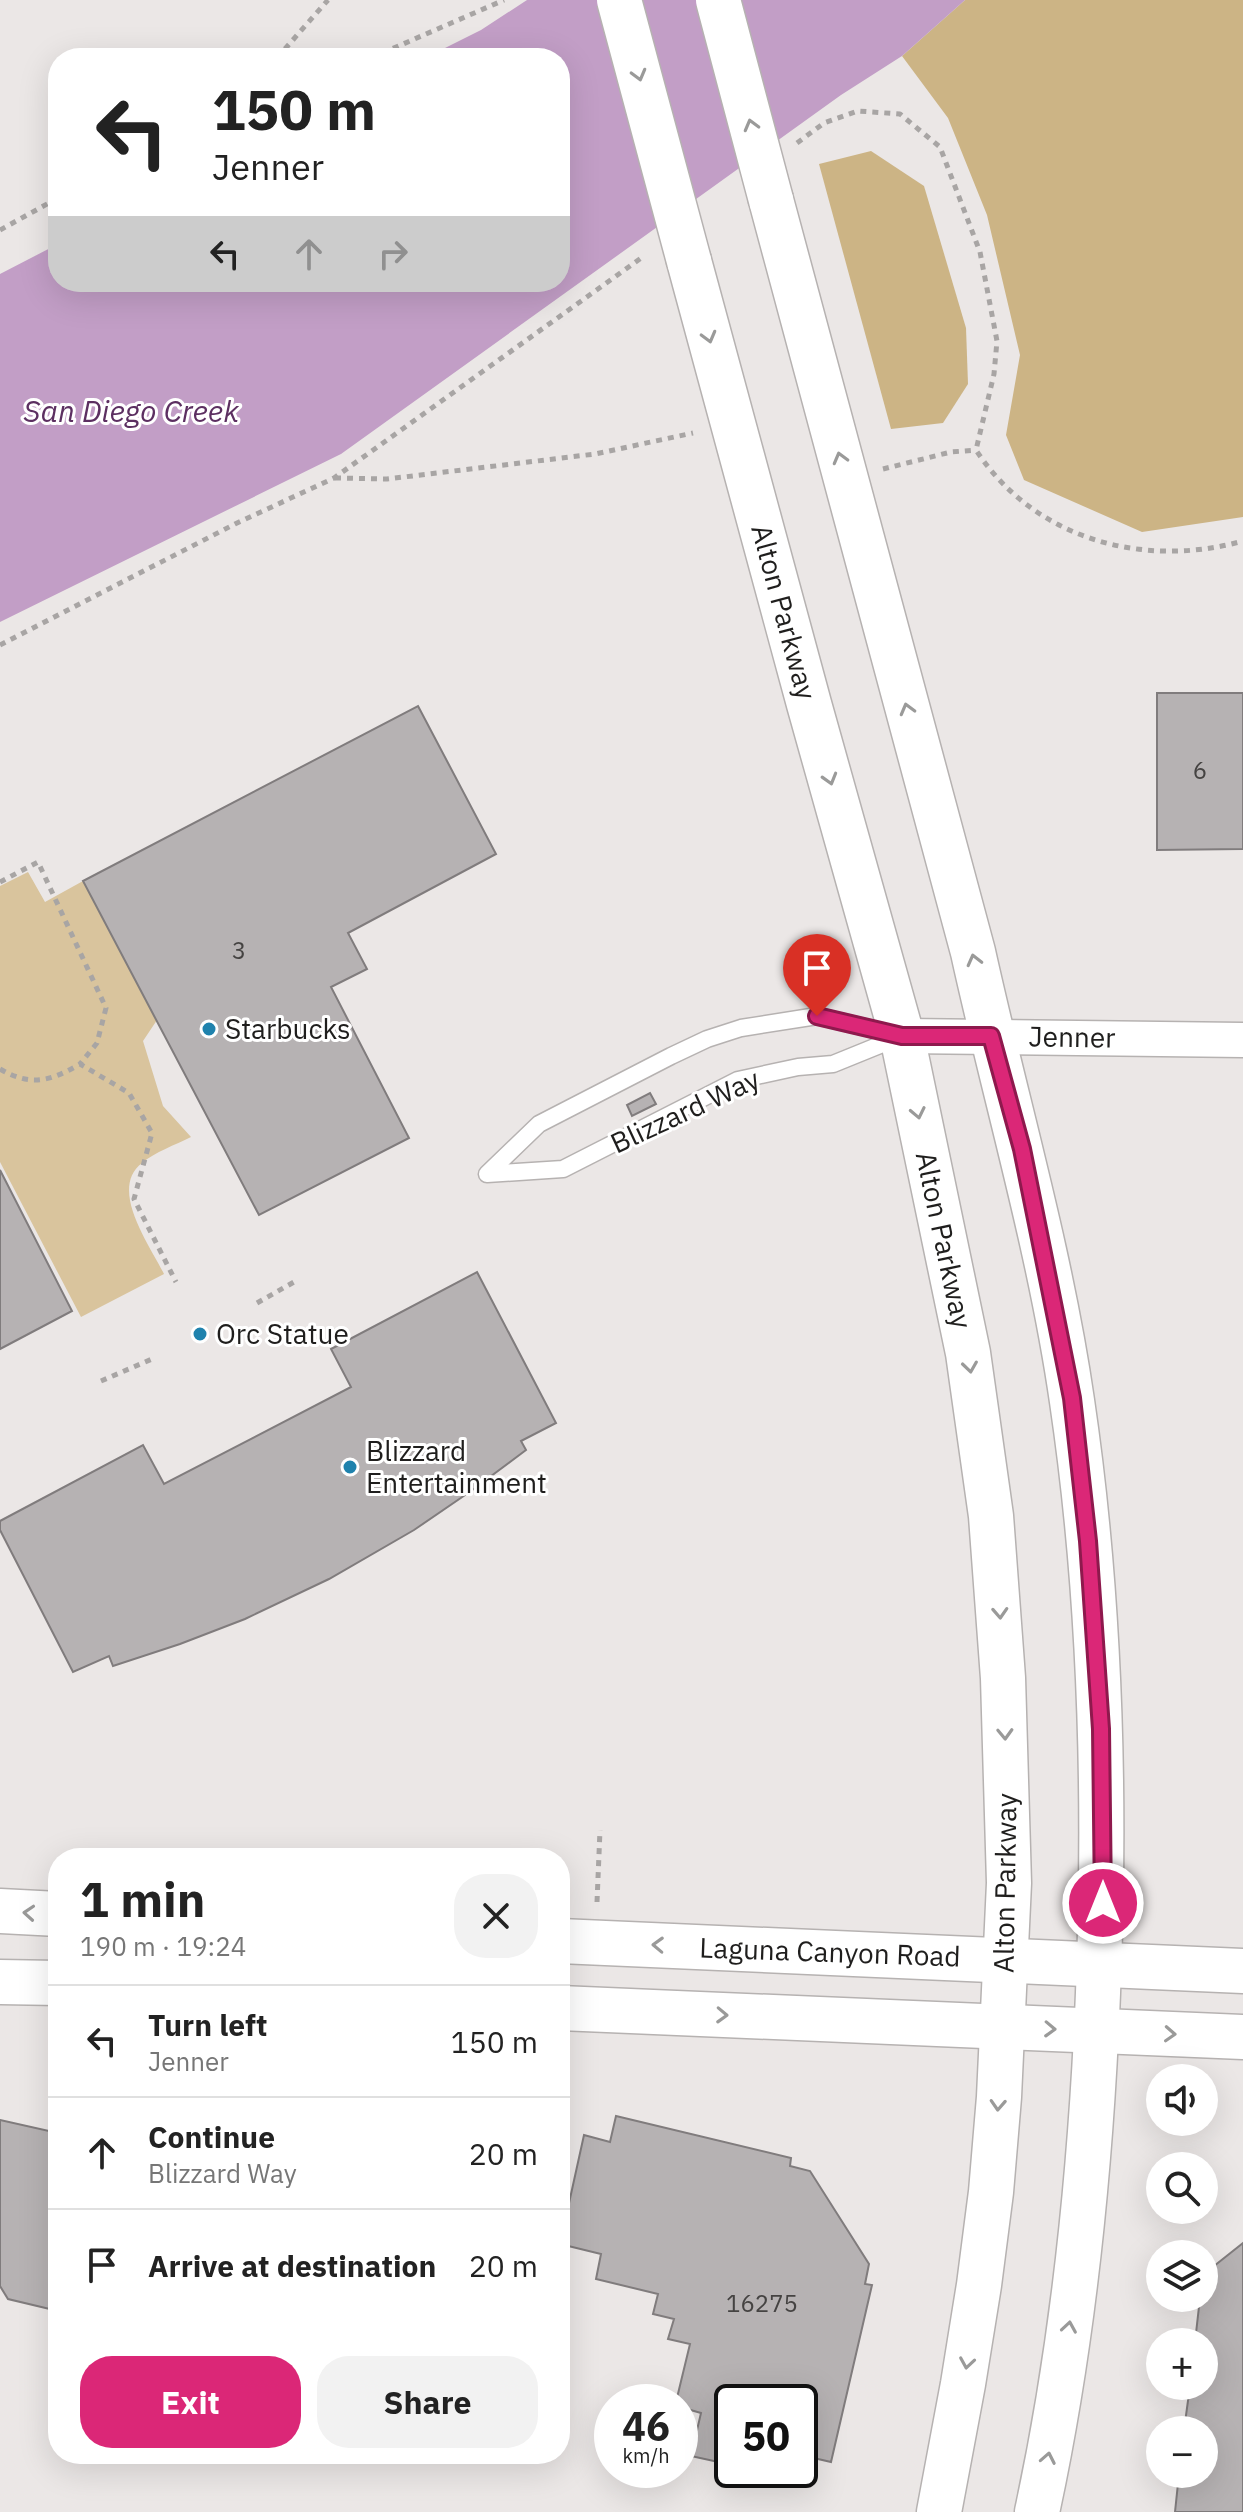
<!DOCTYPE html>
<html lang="en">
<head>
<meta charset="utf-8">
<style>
	body { margin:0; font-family:"IBM Plex Sans",sans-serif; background:#f2f2f2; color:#222; height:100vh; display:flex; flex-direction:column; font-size:30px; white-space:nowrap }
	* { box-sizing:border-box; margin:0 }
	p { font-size:26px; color:#767676 }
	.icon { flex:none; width:44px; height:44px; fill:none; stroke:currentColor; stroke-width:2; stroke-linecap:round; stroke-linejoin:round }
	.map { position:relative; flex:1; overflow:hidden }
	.panel { position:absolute; left:48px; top:1848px; width:522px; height:616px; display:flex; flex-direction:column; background:#fff; border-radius:32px; box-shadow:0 8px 32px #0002 }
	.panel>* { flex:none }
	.guide { position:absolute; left:48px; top:48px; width:522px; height:244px; border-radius:32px; box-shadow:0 8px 32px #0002; background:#fff; color:#222; overflow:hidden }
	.controls { position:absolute; left:1146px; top:2064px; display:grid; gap:16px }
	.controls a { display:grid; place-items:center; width:72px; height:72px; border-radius:50%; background:#fff; box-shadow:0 8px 32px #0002; font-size:40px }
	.speed { position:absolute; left:594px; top:2384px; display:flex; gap:16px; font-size:40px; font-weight:700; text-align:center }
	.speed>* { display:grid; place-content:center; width:104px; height:104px; border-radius:50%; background:#fff; box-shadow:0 8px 32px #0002; line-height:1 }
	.speed small { font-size:20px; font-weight:400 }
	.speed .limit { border:4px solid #111; border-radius:12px; background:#fff; color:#111 }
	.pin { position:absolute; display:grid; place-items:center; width:68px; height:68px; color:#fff; margin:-82px -34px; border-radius:50% 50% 50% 0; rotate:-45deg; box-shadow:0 0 8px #0007 }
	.pin .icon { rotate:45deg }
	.me { position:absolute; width:88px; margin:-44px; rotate:0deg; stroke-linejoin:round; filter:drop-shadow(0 0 6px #0008) }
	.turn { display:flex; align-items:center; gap:28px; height:168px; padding:0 32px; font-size:36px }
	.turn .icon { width:104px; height:104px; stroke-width:2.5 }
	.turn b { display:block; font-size:56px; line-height:68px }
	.lanes { display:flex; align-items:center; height:76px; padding:0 32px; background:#0003; justify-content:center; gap:40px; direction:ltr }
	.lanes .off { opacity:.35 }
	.round { display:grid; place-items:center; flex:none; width:84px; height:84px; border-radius:32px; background:#f2f2f2 }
	.head { display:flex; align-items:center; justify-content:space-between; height:136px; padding:0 32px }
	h1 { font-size:48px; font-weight:700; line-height:60px }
	.primary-button { display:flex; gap:16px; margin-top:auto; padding:16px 32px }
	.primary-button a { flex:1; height:92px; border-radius:32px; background:#db2777; color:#fff; font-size:32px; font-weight:700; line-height:92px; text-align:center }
	.primary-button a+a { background:#f2f2f2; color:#222 }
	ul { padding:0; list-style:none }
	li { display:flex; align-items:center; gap:24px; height:112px; padding:0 32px; border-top:2px solid #e0e0e0 }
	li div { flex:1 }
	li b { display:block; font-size:30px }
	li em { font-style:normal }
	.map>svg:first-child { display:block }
</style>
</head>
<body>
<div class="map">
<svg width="1243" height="2512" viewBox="0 0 1243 2512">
	<rect width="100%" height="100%" fill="#ebe7e6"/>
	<path fill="#d9c49d" d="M 28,872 L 45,902 L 83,881 L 157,1020 L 143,1041 L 163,1106 L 191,1137 C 175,1145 155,1152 142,1163 C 108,1189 150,1245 164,1274 L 81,1317 L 0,1162 L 0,886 Z"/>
	<g fill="#ccb485">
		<path d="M 965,0 L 1243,0 L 1243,517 L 1142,532 L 1024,480 L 1006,435 L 1020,355 L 987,215 L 948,118 L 902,56 Z"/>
		<path d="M 871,151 L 924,186 L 966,328 L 968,384 L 943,423 L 891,429 L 819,164 Z"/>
	</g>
	<path fill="#c29ec6" d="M 527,0 L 965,0 L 902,56 L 841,95 L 341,454 L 0,622 L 0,274 L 58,244 L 58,282 L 560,282 L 560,58 L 425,58 L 481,30 Z"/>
	<g fill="#b6b2b3" stroke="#807c7d" stroke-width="2">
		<path d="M 1157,693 L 1243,693 L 1243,849 L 1157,850 Z"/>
		<path d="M 418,706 L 496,854 L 348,933 L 367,969 L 331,987 L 409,1138 L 259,1215 L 83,881 Z"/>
		<path d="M 650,1093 L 656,1104 L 632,1116 L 627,1105 Z"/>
		<path d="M 0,1170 L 72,1311 L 0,1349 Z"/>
		<path d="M 477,1272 L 556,1423 L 521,1441 L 526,1450 L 471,1491 L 414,1530 L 329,1579 L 245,1619 L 180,1644 L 113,1666 L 109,1656 L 73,1672 L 0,1530 L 0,1521 L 143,1445 L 164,1484 L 351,1387 L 331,1349 Z"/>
		<path d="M 616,2116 L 791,2158 L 790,2166 L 810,2171 L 869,2264 L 865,2284 L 872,2285 L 831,2462 L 805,2456 L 800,2482 L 751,2470 L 800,2470 L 800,2402 L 732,2402 L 732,2465 L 691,2456 L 701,2413 L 680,2407 L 680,2402 L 676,2402 L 690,2344 L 668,2339 L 674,2319 L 653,2314 L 658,2294 L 596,2279 L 601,2254 L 560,2244 L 584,2135 L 610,2142 Z"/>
		<path d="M 0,2120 L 58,2133 L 58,2311 L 8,2299 L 0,2286 Z"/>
		<path d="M 1243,2243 L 1243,2512 L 1175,2512 L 1179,2474 L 1204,2474 L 1204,2430 L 1184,2430 L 1190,2386 L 1204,2386 L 1204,2342 L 1195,2342 L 1200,2298 L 1204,2298 L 1204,2274 Z"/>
	</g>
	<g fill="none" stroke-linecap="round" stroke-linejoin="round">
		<defs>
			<path id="service" d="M 817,1016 L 902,1036 L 833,1064 L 798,1067 L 738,1080 L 563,1169 L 487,1174 L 539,1124 L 671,1056 L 707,1039 L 741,1028 Z"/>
			<path id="minor" d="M 902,1036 L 1243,1040"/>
			<g id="secondary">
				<path d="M 771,200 L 973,952 C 1006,1102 1050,1249 1072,1401 C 1101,1597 1106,1796 1098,1993 C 1091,2168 1074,2341 1037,2512"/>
				<path d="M 689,261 L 809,704 L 902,1036 L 968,1353 L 991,1516 L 1003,1678 L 1009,1883 L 999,2097 L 991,2192 L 979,2285 L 963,2384 L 939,2512"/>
				<path d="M 0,1911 L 58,1914"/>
				<path d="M 560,1941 L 1243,1971"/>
				<path d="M 0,1982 L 58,1983"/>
				<path d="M 560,2008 L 1243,2037"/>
			</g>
		</defs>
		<use href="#service" stroke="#b6b2b1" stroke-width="19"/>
		<use href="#minor" stroke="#b6b2b1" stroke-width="37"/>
		<use href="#secondary" stroke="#b6b2b1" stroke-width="47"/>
		<g stroke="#a8a5a4" stroke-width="5" stroke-dasharray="6 6" stroke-linecap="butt">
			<path d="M 277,58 L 328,0"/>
			<path d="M 371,58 L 504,0"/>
			<path d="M 797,143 L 824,123 L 858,111 L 900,114 L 940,147 L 980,252 L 997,341 L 994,374 L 976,450 C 1034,539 1143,569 1243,541"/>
			<path d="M 0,230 L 58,198"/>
			<path d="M 883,469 L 951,452 L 976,450"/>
			<path d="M 335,478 L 387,479 L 595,454 L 693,433"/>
			<path d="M 0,645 L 235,524 L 334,478 L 644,256"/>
			<path d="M 0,882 L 38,862 L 106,1008 L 97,1043 L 80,1064"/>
			<path d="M 0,1069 C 31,1087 51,1081 80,1064 L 129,1093 L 152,1133 L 134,1199 L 176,1282"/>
			<path d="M 257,1303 L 294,1282"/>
			<path d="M 101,1381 L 152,1359"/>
			<path d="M 597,1902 L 600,1830"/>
		</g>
		<use href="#service" stroke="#fff" stroke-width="16"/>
		<use href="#minor" stroke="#fff" stroke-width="34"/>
		<use href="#secondary" stroke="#fff" stroke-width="44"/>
		<defs>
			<g id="secondary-bridge">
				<path d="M 619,0 L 689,261"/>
				<path d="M 718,0 L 771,200"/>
			</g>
		</defs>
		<use href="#secondary-bridge" stroke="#b6b2b1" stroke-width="47" stroke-linecap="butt"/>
		<use href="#secondary-bridge" stroke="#fff" stroke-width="44"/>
	</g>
	<defs><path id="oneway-chevron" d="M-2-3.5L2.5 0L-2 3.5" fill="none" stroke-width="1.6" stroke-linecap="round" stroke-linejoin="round" transform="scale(2)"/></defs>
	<g stroke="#9a9a99">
		<use href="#oneway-chevron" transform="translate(639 75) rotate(75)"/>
		<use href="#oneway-chevron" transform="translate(751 125) rotate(-105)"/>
		<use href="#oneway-chevron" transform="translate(709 337) rotate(75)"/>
		<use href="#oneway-chevron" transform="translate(840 458) rotate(-105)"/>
		<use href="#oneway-chevron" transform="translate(907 709) rotate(-105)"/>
		<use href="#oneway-chevron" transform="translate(830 779) rotate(74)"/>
		<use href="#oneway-chevron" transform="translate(974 960) rotate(-104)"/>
		<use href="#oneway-chevron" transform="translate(918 1113) rotate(78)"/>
		<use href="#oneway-chevron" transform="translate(970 1367) rotate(82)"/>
		<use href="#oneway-chevron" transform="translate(1000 1613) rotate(87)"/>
		<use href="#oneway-chevron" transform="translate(1005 1734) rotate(88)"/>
		<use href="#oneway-chevron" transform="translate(29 1913) rotate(-176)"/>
		<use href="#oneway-chevron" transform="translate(658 1945) rotate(-178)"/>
		<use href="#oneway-chevron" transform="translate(722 2015) rotate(2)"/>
		<use href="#oneway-chevron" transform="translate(1050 2029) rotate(2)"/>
		<use href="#oneway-chevron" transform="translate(1170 2034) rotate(3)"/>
		<use href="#oneway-chevron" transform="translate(998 2105) rotate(93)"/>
		<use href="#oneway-chevron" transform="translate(1069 2327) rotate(-81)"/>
		<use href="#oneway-chevron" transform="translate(967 2363) rotate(99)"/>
		<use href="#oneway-chevron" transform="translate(1048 2458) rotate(-79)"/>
	</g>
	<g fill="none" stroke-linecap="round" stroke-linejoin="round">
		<defs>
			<path id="route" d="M 817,1016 L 902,1036 L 991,1036 L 1022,1149 L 1072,1398 L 1088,1541 L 1101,1729 L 1103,1903"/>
		</defs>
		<use href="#route" stroke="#8e194d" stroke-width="20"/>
		<use href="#route" stroke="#db2777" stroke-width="14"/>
	</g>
	<g fill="#1f82ad" stroke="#fff" stroke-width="3">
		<circle cx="209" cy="1029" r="8"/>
		<circle cx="200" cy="1334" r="8"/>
		<circle cx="350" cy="1467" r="8"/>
	</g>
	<g text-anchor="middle" stroke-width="6" stroke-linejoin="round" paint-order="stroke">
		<g font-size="24" fill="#454342">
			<text x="1200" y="779">6</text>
			<text x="239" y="959">3</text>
			<text x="762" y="2312">16275</text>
		</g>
		<g font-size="28" fill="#1f1e1d" stroke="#fff">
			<text transform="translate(784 612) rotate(75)" y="10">Alton Parkway</text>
			<text transform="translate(1072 1037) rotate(1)" y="10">Jenner</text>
			<text transform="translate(685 1111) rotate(-25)" y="10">Blizzard Way</text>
			<text transform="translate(944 1240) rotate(78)" y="10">Alton Parkway</text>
			<text transform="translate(1005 1883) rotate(-89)" y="10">Alton Parkway</text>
			<text transform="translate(830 1952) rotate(2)" y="10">Laguna Canyon Road</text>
		</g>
		<g font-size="28" fill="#1f1e1d" stroke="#fff" text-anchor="start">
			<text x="225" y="1039">Starbucks</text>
			<text x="216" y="1344">Orc Statue</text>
			<text x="366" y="1461">Blizzard<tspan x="366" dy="32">Entertainment</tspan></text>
		</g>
		<g font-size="30" font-style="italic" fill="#5c2f61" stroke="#fff">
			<text x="131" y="422">San Diego Creek</text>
		</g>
	</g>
</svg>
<div class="controls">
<a><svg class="icon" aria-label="sound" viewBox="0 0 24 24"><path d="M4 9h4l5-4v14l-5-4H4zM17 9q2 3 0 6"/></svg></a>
<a><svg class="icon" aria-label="search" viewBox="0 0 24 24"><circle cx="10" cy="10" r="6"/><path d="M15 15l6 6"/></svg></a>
<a><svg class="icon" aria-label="layers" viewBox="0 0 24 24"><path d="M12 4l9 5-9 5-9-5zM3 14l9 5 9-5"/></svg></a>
<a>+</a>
<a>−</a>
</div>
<div class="speed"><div>46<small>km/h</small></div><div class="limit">50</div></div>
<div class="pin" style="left:817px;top:1016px;background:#d93025"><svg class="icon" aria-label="arrive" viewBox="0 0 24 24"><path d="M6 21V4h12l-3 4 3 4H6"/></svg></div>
<svg class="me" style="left:1103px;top:1903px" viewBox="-20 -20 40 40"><circle r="17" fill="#db2777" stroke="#fff" stroke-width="3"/><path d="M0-11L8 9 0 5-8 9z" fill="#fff"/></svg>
<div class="guide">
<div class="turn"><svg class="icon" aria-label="left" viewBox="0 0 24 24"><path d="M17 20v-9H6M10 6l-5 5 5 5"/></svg><div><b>150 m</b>Jenner</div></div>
<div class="lanes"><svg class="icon" aria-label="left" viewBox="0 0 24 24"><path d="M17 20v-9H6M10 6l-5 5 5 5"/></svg><svg class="icon off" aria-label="ahead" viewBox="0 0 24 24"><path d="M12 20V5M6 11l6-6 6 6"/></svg><svg class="icon off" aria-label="right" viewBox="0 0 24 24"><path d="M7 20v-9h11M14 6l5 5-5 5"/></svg></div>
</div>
<section class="panel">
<div class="head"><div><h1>1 min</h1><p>190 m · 19:24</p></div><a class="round"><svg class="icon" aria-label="close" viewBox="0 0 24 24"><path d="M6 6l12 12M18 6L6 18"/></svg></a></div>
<ul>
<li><svg class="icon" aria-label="left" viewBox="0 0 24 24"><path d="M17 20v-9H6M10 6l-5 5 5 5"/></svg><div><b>Turn left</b><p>Jenner</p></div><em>150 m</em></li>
<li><svg class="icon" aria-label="ahead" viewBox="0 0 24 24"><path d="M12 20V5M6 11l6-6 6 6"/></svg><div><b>Continue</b><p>Blizzard Way</p></div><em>20 m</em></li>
<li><svg class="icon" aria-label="arrive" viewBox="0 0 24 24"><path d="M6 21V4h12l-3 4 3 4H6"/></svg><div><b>Arrive at destination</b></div><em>20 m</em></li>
</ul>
<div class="primary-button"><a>Exit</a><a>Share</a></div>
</section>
</div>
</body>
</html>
